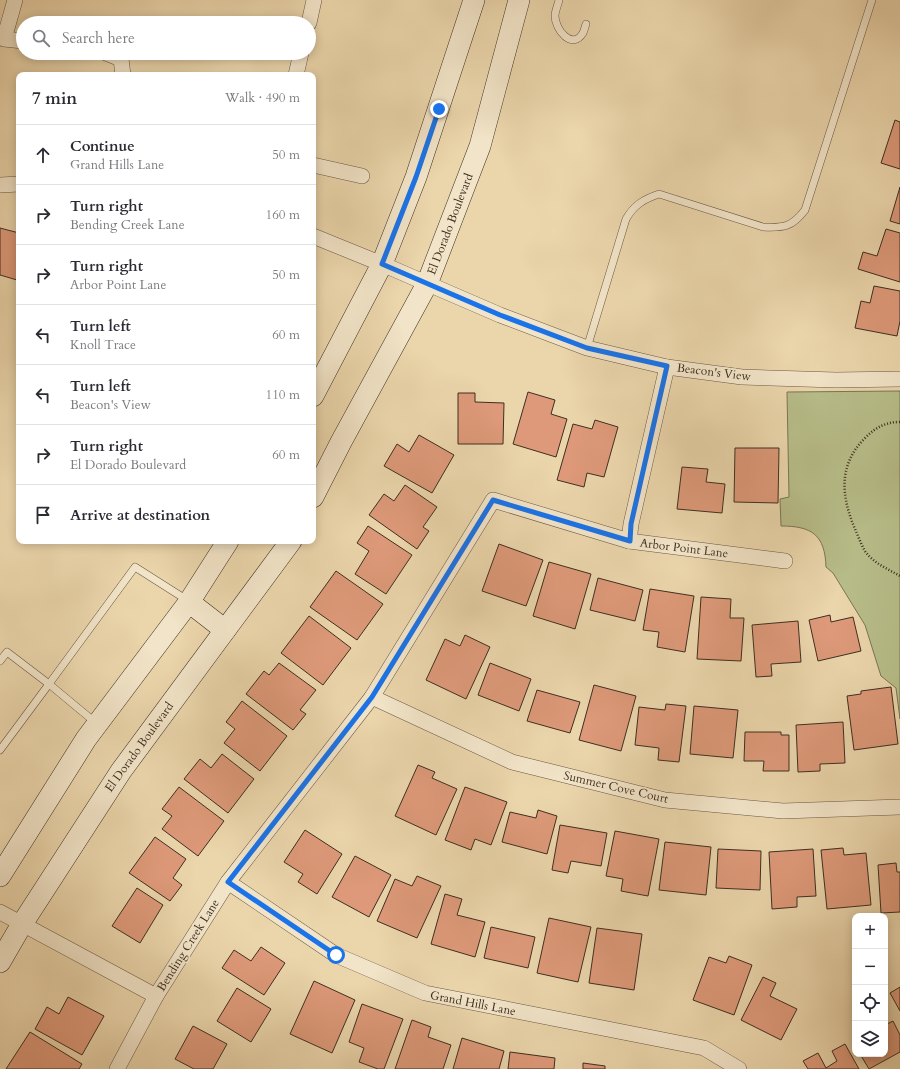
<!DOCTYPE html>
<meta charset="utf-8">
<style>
body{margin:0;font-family:Cardo,serif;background:#f2f2f3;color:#2b2b33}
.controls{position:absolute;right:12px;bottom:12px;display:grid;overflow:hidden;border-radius:8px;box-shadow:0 2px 10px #0003}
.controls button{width:36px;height:36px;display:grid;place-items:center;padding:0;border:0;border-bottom:1px solid #e1e1e2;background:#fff;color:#2b2b33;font:20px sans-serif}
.stop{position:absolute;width:12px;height:12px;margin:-9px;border:3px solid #1a73e8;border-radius:50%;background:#fff}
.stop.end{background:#1a73e8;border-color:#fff;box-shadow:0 1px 4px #0008}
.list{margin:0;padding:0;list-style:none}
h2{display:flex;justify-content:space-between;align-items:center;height:52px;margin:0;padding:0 16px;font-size:17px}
h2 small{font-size:13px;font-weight:400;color:#7c7c81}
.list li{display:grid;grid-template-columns:26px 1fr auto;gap:12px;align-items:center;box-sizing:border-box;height:60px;padding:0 16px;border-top:1px solid #e1e1e2}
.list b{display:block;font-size:15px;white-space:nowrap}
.list p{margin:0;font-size:13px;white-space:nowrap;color:#7c7c81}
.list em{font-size:13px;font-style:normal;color:#7c7c81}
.icon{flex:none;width:22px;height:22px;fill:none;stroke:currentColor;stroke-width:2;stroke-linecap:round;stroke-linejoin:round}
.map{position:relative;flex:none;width:900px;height:1069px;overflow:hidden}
.search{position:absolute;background:#fff;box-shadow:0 2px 10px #0003;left:16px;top:16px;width:300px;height:44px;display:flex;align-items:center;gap:10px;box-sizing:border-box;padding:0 14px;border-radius:22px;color:#7c7c81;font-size:15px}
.panel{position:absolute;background:#fff;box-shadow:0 2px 10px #0003;left:16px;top:72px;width:300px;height:472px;border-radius:8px}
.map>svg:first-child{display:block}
.green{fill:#b7bd89;stroke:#7a7655}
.building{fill:#dd9979;stroke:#3e2f21}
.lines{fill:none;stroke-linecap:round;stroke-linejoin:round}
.service-casing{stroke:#695844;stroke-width:8}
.minor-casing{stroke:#695844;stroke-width:16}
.secondary-casing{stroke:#3e2f21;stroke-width:22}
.path{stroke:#3e2f21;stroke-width:2.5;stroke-dasharray:1 2;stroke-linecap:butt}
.service{stroke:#f2e4c8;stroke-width:7}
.minor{stroke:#f2e4c8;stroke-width:15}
.secondary{stroke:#f2e4c8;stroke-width:21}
.route{stroke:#1a73e8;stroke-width:5}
.labels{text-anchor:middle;stroke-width:3.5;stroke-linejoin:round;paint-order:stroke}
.street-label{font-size:12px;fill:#3e2f21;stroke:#f2e4c8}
</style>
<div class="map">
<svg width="900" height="1069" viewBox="0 0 900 1069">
<rect width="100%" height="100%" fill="#ebd5ab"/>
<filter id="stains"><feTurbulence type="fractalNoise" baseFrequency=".005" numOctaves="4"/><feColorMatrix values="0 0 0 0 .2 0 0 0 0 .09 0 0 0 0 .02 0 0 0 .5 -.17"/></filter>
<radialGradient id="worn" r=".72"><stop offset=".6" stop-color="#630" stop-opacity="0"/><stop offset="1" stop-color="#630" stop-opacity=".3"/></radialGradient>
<path class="green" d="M900,391V719L896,688L881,676L865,625L833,573L826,567C825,535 812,526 781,526L780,499L789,497L787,392Z"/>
<g class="building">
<polygon points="895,120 900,122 900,169 881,163"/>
<polygon points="900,187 900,224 890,221"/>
<polygon points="0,228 19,233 19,273 17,280 0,275"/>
<polygon points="886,229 900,233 900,282 858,269 863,252 877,256"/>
<polygon points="874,286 900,291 900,321 897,336 855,328 861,301 870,303"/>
<polygon points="528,392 555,400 551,414 567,419 556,457 513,444"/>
<polygon points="458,393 475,393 475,402 504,403 503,444 458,444"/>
<polygon points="595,420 618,427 604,477 587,473 584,487 557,480 573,424 592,429"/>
<polygon points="419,435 454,455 432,493 384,466 397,444 409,452"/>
<polygon points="735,448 779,448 778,503 734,502"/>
<polygon points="682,467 708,469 706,482 725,484 722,513 677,509"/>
<polygon points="405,485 437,507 423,527 429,531 417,549 369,515 384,494 394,501"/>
<polygon points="368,526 412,555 386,594 355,574 369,551 357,543"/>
<polygon points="499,544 543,560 526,606 482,591"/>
<polygon points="549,562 591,574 575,629 533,616"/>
<polygon points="336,571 383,604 357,640 310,607"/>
<polygon points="598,578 643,590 635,621 590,610"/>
<polygon points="650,589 694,596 685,652 657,647 659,632 643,630"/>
<polygon points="701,597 731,599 730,618 744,618 741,661 697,659"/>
<polygon points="830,615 831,622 853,617 861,651 818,661 809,620"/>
<polygon points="309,616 351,648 323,685 281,653"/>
<polygon points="798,621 801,662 771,664 772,676 756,677 752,625"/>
<polygon points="465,635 490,647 466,699 426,680 445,639 460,646"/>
<polygon points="279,663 316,690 300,710 306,714 293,730 246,694 264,671 269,675"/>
<polygon points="490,663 531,679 519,711 478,695"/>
<polygon points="594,685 636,696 621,751 579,740"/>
<polygon points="891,687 898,744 854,750 847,696 861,694 861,691"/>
<polygon points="537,690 580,702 570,733 527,721"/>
<polygon points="242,701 287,736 260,771 224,743 235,729 226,722"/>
<polygon points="666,704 686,706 679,762 658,760 659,748 635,745 639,707 665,710"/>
<polygon points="694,706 738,710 733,758 690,754"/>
<polygon points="843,722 845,763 820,764 820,771 798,772 796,725"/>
<polygon points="745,732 781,732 781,735 789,735 789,771 763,771 764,761 744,761"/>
<polygon points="222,754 254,779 228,813 184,779 200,759 211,768"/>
<polygon points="418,765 435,772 432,778 457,789 436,835 395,816"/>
<polygon points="179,787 224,821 198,856 162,829 172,816 162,809"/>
<polygon points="465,787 507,802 491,845 475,839 471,850 445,840"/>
<polygon points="538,810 557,816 547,854 502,842 510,812 536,818"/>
<polygon points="560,825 607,833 601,866 571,861 568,873 552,870"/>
<polygon points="305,830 342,854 317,894 298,882 303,874 284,862"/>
<polygon points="615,831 659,839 648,896 621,891 623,879 606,876"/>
<polygon points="155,837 186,859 173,878 182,885 170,901 129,873"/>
<polygon points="665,842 711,847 706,895 659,890"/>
<polygon points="843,848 844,855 866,853 871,905 827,909 821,850"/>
<polygon points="718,849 761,851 760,890 716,888"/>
<polygon points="813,849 816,896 797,897 797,907 772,909 769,852"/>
<polygon points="355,856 391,875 369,917 332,897"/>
<polygon points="896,863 897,872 900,872 900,912 881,913 878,865"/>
<polygon points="417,876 441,886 417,938 377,921 395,879 412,886"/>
<polygon points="137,888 163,905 140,943 112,926"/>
<polygon points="445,894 462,899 457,915 485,922 475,957 431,944"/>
<polygon points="549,918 591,927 578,982 537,973"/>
<polygon points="491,927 535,937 528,968 484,958"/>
<polygon points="597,928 642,934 634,990 589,983"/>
<polygon points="261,947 285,963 264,995 222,968 234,950 251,961"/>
<polygon points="729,956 752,965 734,1015 693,1000 709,957 726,963"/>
<polygon points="763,977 776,983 770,996 797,1009 781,1040 741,1020"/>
<polygon points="314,981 355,1000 332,1053 290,1034"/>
<polygon points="900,987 900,1011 890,993"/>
<polygon points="237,988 271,1009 251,1042 217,1021"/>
<polygon points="68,997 104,1016 82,1055 35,1029 47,1007 59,1014"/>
<polygon points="362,1004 403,1019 384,1069 378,1069 359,1062 364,1048 349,1042"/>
<polygon points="412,1020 431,1027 428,1037 451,1045 443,1069 395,1069"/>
<polygon points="893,1021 900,1035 900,1052 869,1069 860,1054 885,1054 885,1025"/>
<polygon points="193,1026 227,1044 213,1069 194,1069 175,1059"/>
<polygon points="30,1032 82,1064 79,1069 6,1069"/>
<polygon points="462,1038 504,1051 499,1069 453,1069"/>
<polygon points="845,1044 859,1069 808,1069 803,1061 818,1053 826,1068 837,1061 832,1051"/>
<polygon points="510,1052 555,1058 554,1069 508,1069"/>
<polygon points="583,1063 605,1066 605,1069 583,1069"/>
</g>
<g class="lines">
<defs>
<g id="service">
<path d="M559,0C558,5 555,11 555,16C555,29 572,51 583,33C584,31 585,27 586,24"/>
<path d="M587,348L626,219C634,205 644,199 659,194L763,227C784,228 792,227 805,210L872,0"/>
<polyline points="0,661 7,652 49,684 0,750"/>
<polyline points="96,723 49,684 135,567 187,600"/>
</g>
<g id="minor">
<polyline points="15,0 4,39 23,41"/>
<polyline points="309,23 314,0"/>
<polyline points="106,53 121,59 123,75"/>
<polyline points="296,75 301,53"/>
<polyline points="313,165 362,176"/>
<polyline points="0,185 19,184"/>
<polyline points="313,236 382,264 500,315 587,348 667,367 742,377 836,380 900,379"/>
<polyline points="629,541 631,524 667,367"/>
<polyline points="372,697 512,762 665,800 783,811 900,807"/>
<polyline points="228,882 336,955 425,993 704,1048 739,1069"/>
<polyline points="0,912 156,996"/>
<polyline points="117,1069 156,996 228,882 372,697 493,500 629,541 785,561"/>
</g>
<g id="secondary">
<polyline points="313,396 382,264 416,177 474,0"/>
<polyline points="313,497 341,442 427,284 480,146 519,0"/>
<polyline points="189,602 225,630"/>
<polyline points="0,876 86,739 189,602 228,541"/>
<polyline points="0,962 22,924 121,771 291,541"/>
</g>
</defs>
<use href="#service" class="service-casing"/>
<use href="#minor" class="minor-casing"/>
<use href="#secondary" class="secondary-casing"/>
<path class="path" d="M900,422C885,422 875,428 865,438C838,465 841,496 855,529C858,536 861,544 865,551C873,563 888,569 900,576"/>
<use href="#service" class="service"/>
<use href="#minor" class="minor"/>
<use href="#secondary" class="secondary"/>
</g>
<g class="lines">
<polyline class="route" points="336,955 228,882 372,697 493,500 630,541 631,524 667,366 587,348 500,315 382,264 416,177 439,109"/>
</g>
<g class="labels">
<g class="street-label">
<text transform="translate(450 224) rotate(-69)" y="4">El Dorado Boulevard</text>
<text transform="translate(714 372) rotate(7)" y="4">Beacon's View</text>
<text transform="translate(684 548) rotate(7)" y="4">Arbor Point Lane</text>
<text transform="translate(139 747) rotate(-54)" y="4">El Dorado Boulevard</text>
<text transform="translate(616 787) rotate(13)" y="4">Summer Cove Court</text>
<text transform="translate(188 945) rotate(-58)" y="4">Bending Creek Lane</text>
<text transform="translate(473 1003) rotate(11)" y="4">Grand Hills Lane</text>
</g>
</g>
<rect width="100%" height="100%" filter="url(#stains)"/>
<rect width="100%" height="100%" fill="url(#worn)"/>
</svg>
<div class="controls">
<button>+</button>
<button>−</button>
<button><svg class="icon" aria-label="locate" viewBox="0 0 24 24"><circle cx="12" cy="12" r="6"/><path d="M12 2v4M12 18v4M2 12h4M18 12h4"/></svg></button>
<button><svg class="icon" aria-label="layers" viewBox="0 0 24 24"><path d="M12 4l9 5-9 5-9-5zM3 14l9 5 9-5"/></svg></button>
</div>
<div class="stop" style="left:336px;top:955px"></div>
<div class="stop end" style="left:439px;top:109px"></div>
<div class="search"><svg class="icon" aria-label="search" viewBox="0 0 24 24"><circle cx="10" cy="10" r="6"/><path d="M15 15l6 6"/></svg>Search here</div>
<section class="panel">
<h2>7 min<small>Walk · 490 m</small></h2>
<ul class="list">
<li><svg class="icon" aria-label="ahead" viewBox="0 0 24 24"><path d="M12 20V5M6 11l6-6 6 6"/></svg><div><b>Continue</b><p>Grand Hills Lane</p></div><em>50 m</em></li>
<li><svg class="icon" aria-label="right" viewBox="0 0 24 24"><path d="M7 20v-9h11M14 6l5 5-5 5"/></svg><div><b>Turn right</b><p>Bending Creek Lane</p></div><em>160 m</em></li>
<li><svg class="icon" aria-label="right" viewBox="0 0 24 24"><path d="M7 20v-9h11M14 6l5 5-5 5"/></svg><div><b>Turn right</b><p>Arbor Point Lane</p></div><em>50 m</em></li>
<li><svg class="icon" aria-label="left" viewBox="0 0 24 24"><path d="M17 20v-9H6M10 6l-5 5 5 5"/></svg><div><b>Turn left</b><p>Knoll Trace</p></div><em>60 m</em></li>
<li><svg class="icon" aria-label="left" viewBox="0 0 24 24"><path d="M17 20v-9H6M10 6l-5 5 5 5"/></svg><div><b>Turn left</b><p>Beacon's View</p></div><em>110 m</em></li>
<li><svg class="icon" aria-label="right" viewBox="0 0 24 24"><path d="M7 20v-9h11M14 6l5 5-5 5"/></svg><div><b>Turn right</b><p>El Dorado Boulevard</p></div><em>60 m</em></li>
<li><svg class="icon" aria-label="arrive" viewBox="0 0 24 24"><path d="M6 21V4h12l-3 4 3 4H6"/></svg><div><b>Arrive at destination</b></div></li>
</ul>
</section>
</div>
